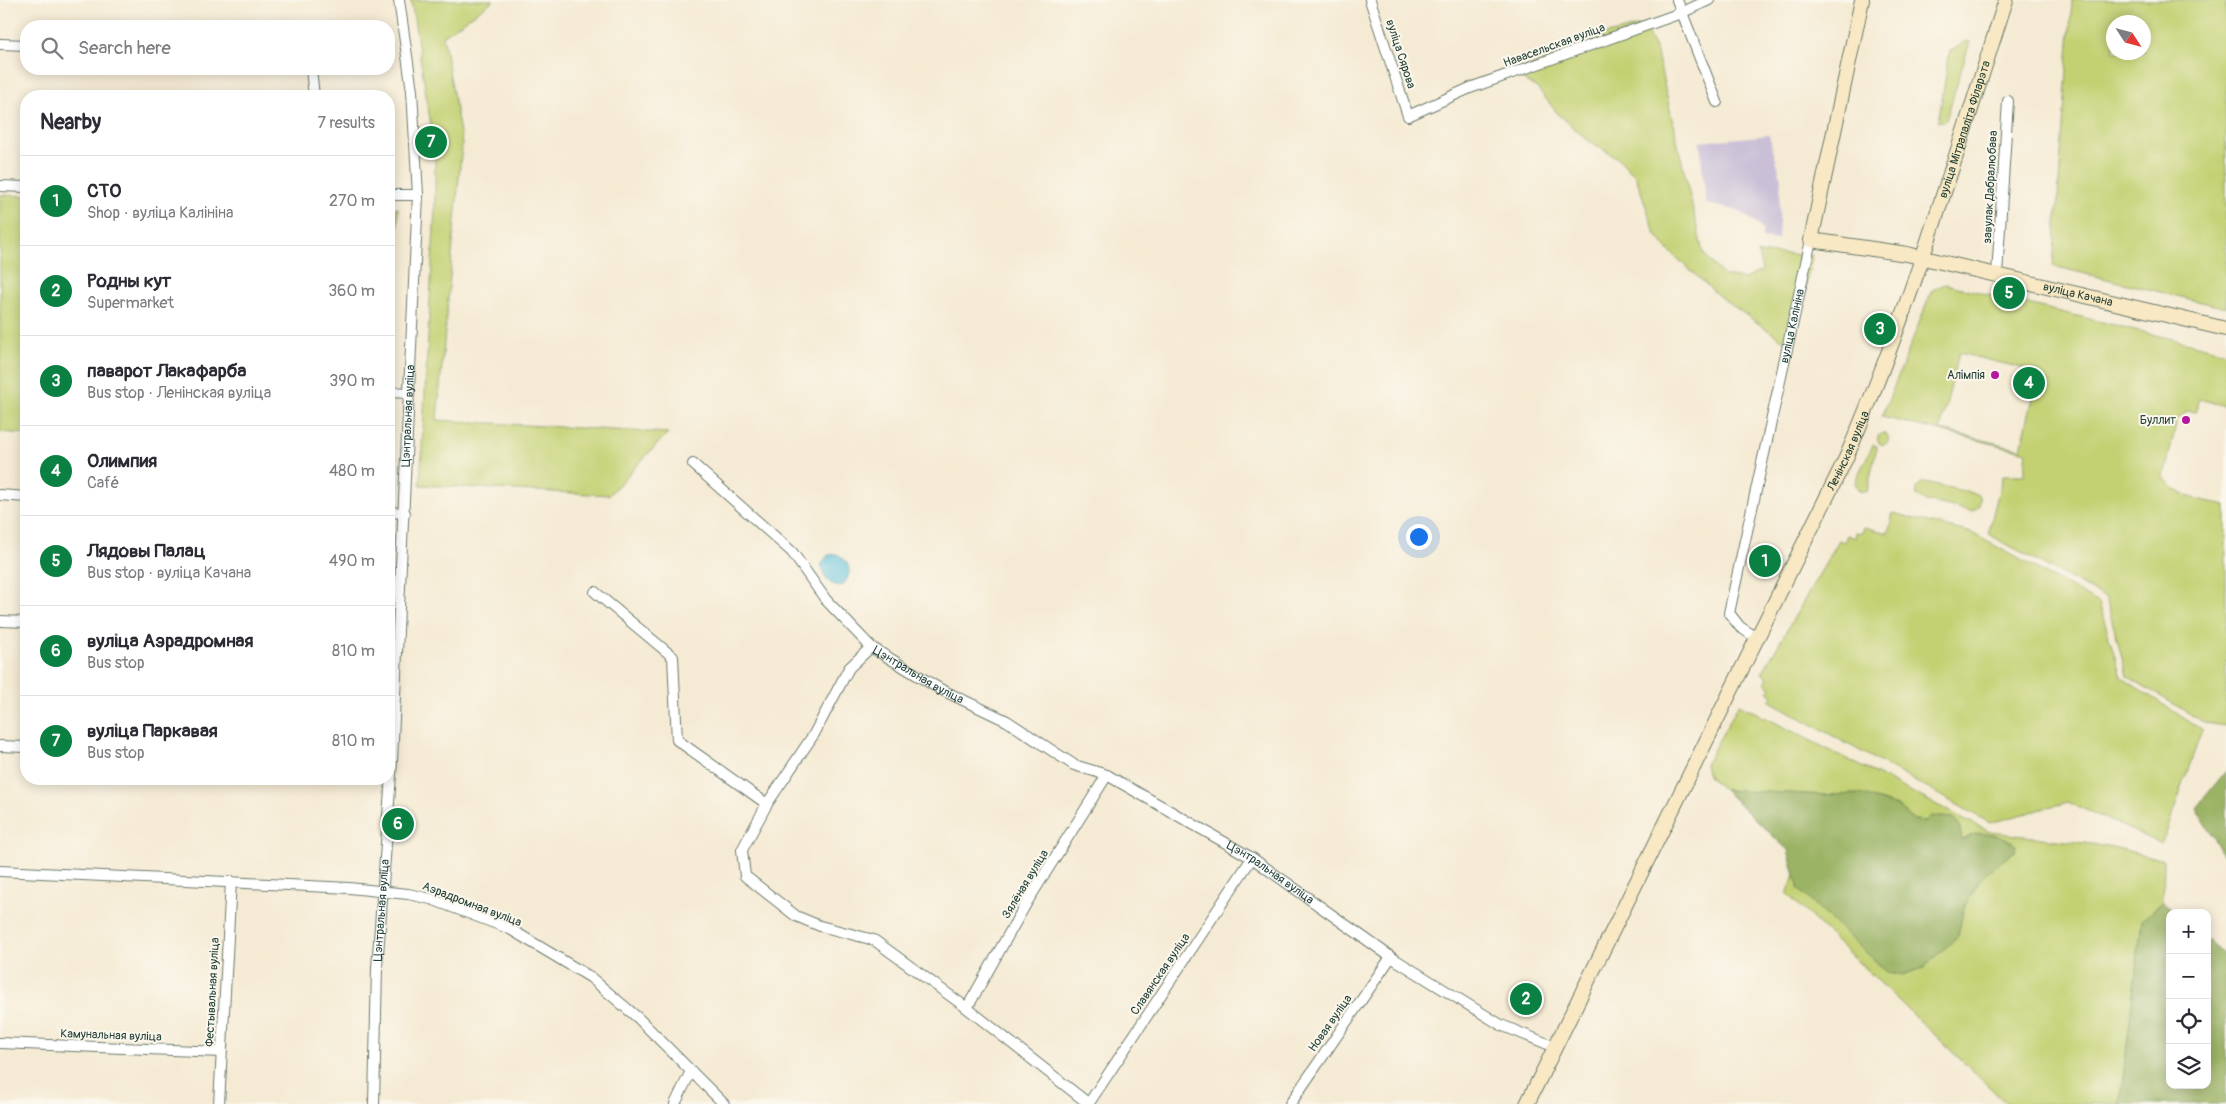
<!DOCTYPE html>
<meta charset="utf-8">
<style>
body{margin:0;font-family:Pangolin,sans-serif;background:#f7f7f7;color:#2b2b33}
.controls{position:absolute;right:15px;bottom:15px;display:grid;overflow:hidden;border-radius:10px;box-shadow:0 2px 12px #0003}
.controls button{width:45px;height:45px;display:grid;place-items:center;padding:0;border:0;border-bottom:1px solid #e1e1e2;background:#fff;color:#2b2b33;font:25px sans-serif}
.compass{position:absolute;left:2106px;top:15px;width:45px;height:45px;border-radius:50%;background:#fff;box-shadow:0 2px 12px #0003;rotate:126deg}
.you{position:absolute;left:1418px;top:536px;width:18px;height:18px;margin:-12px;border:4px solid #fff;border-radius:50%;background:#1a73e8;box-shadow:0 0 0 8px #1a73e833}
.badge{display:grid;place-items:center;width:32px;height:32px;border-radius:50%;background:#0b8043;color:#fff;font-size:16px;font-weight:700}
.pin{position:absolute;translate:-50% -50%;border:2px solid #fff;box-shadow:0 1px 5px #0006}
.list{margin:0;padding:0;list-style:none}
h2{display:flex;justify-content:space-between;align-items:center;height:65px;margin:0;padding:0 20px;font-size:21px}
h2 small{font-size:16px;font-weight:400;color:#7c7c81}
.list li{display:grid;grid-template-columns:32px 1fr auto;gap:15px;align-items:center;box-sizing:border-box;height:90px;padding:0 20px;border-top:1px solid #e1e1e2}
.list b{display:block;font-size:19px;white-space:nowrap}
.list p{margin:0;font-size:16px;white-space:nowrap;color:#7c7c81}
.list em{font-size:16px;font-style:normal;color:#7c7c81}
.icon{flex:none;width:28px;height:28px;fill:none;stroke:currentColor;stroke-width:2;stroke-linecap:round;stroke-linejoin:round}
.map{position:relative;flex:none;width:2226px;height:1104px;overflow:hidden}
.search{position:absolute;background:#fff;box-shadow:0 2px 12px #0003;left:20px;top:20px;width:375px;height:55px;display:flex;align-items:center;gap:12px;box-sizing:border-box;padding:0 18px;border-radius:20px;color:#7c7c81;font-size:19px}
.panel{position:absolute;background:#fff;box-shadow:0 2px 12px #0003;left:20px;top:90px;width:375px;height:695px;border-radius:20px}
.map>svg:first-child{display:block}
.industrial{fill:#c9bfd7}
.green{fill:#c4d173;stroke:#728754;fill-rule:evenodd}
.forest{fill:#9bb365;stroke:#5d784c}
.water{fill:#5ec0dc;stroke:#3e7e88}
.lines{fill:none;stroke-linecap:round;stroke-linejoin:round}
.minor-casing{stroke:#6a7a6c;stroke-width:12}
.secondary-casing{stroke:#6a7a6c;stroke-width:16}
.minor{stroke:#fff;stroke-width:10}
.secondary{stroke:#f8e8c3;stroke-width:14}
.poi-dot{fill:#b5179e;stroke:#fbf7ec;stroke-width:2}
.labels{text-anchor:middle;stroke-width:4;stroke-linejoin:round;paint-order:stroke}
.street-label{font-size:12px;fill:#1f3d34;stroke:#fbf7ec}
.poi-label{font-size:12px;fill:#1f3d34;stroke:#fbf7ec;text-anchor:end}
</style>
<div class="map">
<svg width="2226" height="1104" viewBox="0 0 2226 1104">
<rect width="100%" height="100%" fill="#fbf7ec"/>
<filter id="ink" filterUnits="userSpaceOnUse"><feTurbulence type="fractalNoise" baseFrequency=".02" numOctaves="2"/><feDisplacementMap in="SourceGraphic" scale="10" xChannelSelector="R" yChannelSelector="G"/><feConvolveMatrix kernelMatrix="1 2 1 2 8 2 1 2 1" color-interpolation-filters="sRGB"/></filter>
<filter id="wash" filterUnits="userSpaceOnUse"><feTurbulence type="fractalNoise" baseFrequency=".0096" numOctaves="4" result="noise"/><feDisplacementMap in="SourceGraphic" scale="20" xChannelSelector="R" yChannelSelector="G"/><feGaussianBlur stdDeviation="1.12" result="paint"/><feColorMatrix in="noise" values="0 0 0 0 0 0 0 0 0 0 0 0 0 0 0 0 0 1.4 0 .05"/><feComposite in="paint" operator="in"/></filter>
<g filter="url(#wash)">
<rect width="100%" height="100%" fill="#f5ead3"/>
<polygon class="industrial" points="1769,135 1781,177 1778,240 1762,238 1762,228 1740,211 1706,204 1700,142"/>
<g class="green">
<polygon points="411,0 494,0 443,36 462,144 437,420 668,433 609,495 420,485 435,208 435,151"/>
<path d="M2072,0H2226V308L2053,266ZM2114,22H2144V52H2114Z"/>
<polygon points="1643,25 1656,49 1703,253 1724,276 1744,279 1762,271 1758,253 1812,255 1794,348 1720,297 1667,249 1655,233 1636,177 1619,159 1589,141 1559,115 1537,88 1513,74 1604,35"/>
<polygon points="1966,41 1970,42 1946,120 1938,122 1950,51"/>
<polygon points="0,195 26,196 26,434 0,432"/>
<polygon points="389,208 398,208 397,272 389,272"/>
<path d="M1945,284L2226,352V406L2199,399L2196,412L2188,411L2177,420L2164,477C2180,500 2200,499 2226,505V726L2205,723L2127,676L2106,598L1988,534L2003,475H2024L2027,452L1882,417L1932,290ZM1959,353L2039,372L2021,449L1940,430Z"/>
<circle cx="1883" cy="439" r="5.5"/>
<polygon points="1873,445 1877,446 1867,492 1859,491 1855,483 1857,477"/>
<path d="M1925,482L1976,494L1979,496C1981,503 1979,509 1971,511L1922,500L1917,496C1916,489 1918,483 1925,482Z"/>
<polygon points="1893,513 1972,533 2099,603 2121,677 2202,730 2162,844 2068,802 1990,823 1770,701 1773,696 1768,692 1771,687 1765,683 1768,677 1762,673 1839,540 1844,542 1847,535 1855,538 1856,532 1862,533 1864,527 1888,533"/>
<polygon points="1739,704 1990,832 2109,846 2164,860 2163,901 2142,921 2120,1104 2007,1104 1787,894 1795,874 1800,890 1887,972 1958,936 1964,907 1983,875 2015,851 2013,841 1978,833 1962,840 1959,824 1914,820 1897,806 1860,794 1827,795 1724,790 1708,776 1705,765"/>
</g>
<g class="forest">
<polygon points="2226,771 2226,860 2196,808"/>
<path d="M1724,790L1827,795L1860,794L1897,806L1914,820L1926,821L1931,816L1953,818L1959,824L1962,840C1967,838 1972,834 1977,834C1987,832 2009,838 2016,845L2015,851L1983,875L1964,907L1958,936L1924,968L1902,975L1887,972L1799,890L1788,850Z"/>
<polygon points="2163,901 2176,913 2170,913 2170,1085 2207,1085 2207,940 2226,956 2226,1104 2120,1104 2142,920"/>
</g>
<path class="water" d="M837,554C851,562 853,574 842,586C827,585 824,578 821,565L828,555Z"/>
</g>
<g filter="url(#ink)">
<g class="lines">
<defs>
<g id="minor">
<polyline points="1370,0 1408,116 1470,88 1681,13 1709,0"/>
<polyline points="1677,0 1717,102"/>
<polyline points="0,44 26,45"/>
<polyline points="311,69 314,96"/>
<polyline points="0,186 26,187"/>
<polyline points="389,195 418,195"/>
<polyline points="1997,275 2008,101"/>
<polyline points="389,392 409,393"/>
<polyline points="693,464 792,552 826,600 871,647"/>
<polyline points="0,495 26,497"/>
<polyline points="389,512 405,513"/>
<polyline points="595,592 673,657 677,740 767,804"/>
<polyline points="0,621 26,622"/>
<path id="s1" d="M1757,638L1740,627L1729,613L1811,240"/>
<polyline points="0,746 26,747"/>
<polyline points="0,871 349,888 408,894 431,899 510,929 590,977 638,1018 724,1104"/>
<polyline points="967,1008 1027,902 1107,775"/>
<polyline points="0,1043 221,1052"/>
<polyline points="1089,1103 1252,858"/>
<polyline points="219,1104 231,881"/>
<path id="s2" d="M374,1104L377,968L392,761L418,195L412,91L399,0"/>
<polyline points="675,1104 691,1071"/>
<path id="s3" d="M1089,1104L967,1008L874,940L820,926L796,916L745,876L742,850L767,804L814,734L849,668L871,647L940,689L1007,721L1074,765L1107,775L1252,858L1391,957L1501,1025L1555,1047"/>
<polyline points="1290,1104 1391,957"/>
</g>
<g id="secondary">
<path id="s4" d="M1862,0L1811,240L1907,254L2226,329"/>
<path id="s5" d="M1527,1104L1846,458C1910,310 1956,154 2006,0"/>
</g>
</defs>
<use href="#minor" class="minor-casing"/>
<use href="#secondary" class="secondary-casing"/>
<use href="#minor" class="minor"/>
<use href="#secondary" class="secondary"/>
</g>
</g>
<g class="poi-dot">
<circle cx="1995" cy="375" r="5"/>
<circle cx="2186" cy="420" r="5"/>
</g>
<g class="labels">
<g class="street-label">
<text transform="translate(1554 45) rotate(-20)" y="4">Навасельская вуліца</text>
<text transform="translate(1401 54) rotate(72)" y="4">вуліца Сярова</text>
<text dy="4" stroke="none"><textPath href="#s5" startOffset="1070">вуліца Мітрапаліта Філарэта</textPath></text>
<text transform="translate(1990 187) rotate(-87)" y="4">завулак Дабралюбава</text>
<text dy="4" stroke="none"><textPath href="#s4" startOffset="518">вуліца Качана</textPath></text>
<text dy="4" stroke="none"><textPath href="#s1" startOffset="332">вуліца Калініна</textPath></text>
<text dy="4" stroke="none"><textPath href="#s2" startOffset="689">Цэнтральная вуліца</textPath></text>
<text dy="4" stroke="none"><textPath href="#s5" startOffset="728">Ленінская вуліца</textPath></text>
<text dy="4" stroke="none"><textPath href="#s3" startOffset="740">Цэнтральная вуліца</textPath></text>
<text dy="4" stroke="none"><textPath href="#s3" startOffset="1145">Цэнтральная вуліца</textPath></text>
<text transform="translate(1025 884) rotate(-59)" y="4">Зялёная вуліца</text>
<text transform="translate(472 904) rotate(21)" y="4">Аэрадромная вуліца</text>
<text dy="4" stroke="none"><textPath href="#s2" startOffset="194">Цэнтральная вуліца</textPath></text>
<text transform="translate(1160 974) rotate(-56)" y="4">Славянская вуліца</text>
<text transform="translate(212 992) rotate(-87)" y="4">Фестывальная вуліца</text>
<text transform="translate(1330 1023) rotate(-55)" y="4">Новая вуліца</text>
<text transform="translate(111 1035) rotate(2)" y="4">Камунальная вуліца</text>
</g>
<g class="poi-label">
<text x="1985" y="379">Алімпія</text>
<text x="2176" y="424">Буллит</text>
</g>
</g>
</svg>
<div class="controls">
<button>+</button>
<button>−</button>
<button><svg class="icon" aria-label="locate" viewBox="0 0 24 24"><circle cx="12" cy="12" r="6"/><path d="M12 2v4M12 18v4M2 12h4M18 12h4"/></svg></button>
<button><svg class="icon" aria-label="layers" viewBox="0 0 24 24"><path d="M12 4l9 5-9 5-9-5zM3 14l9 5 9-5"/></svg></button>
</div>
<svg class="compass" viewBox="-18 -18 36 36"><path d="M0-13l5 13h-10z" fill="#e53935"/><path d="M0 13l5-13h-10z" fill="#7c7c81"/></svg>
<div class="you"></div>
<div class="pin badge" style="left:1765px;top:561px">1</div>
<div class="pin badge" style="left:1526px;top:999px">2</div>
<div class="pin badge" style="left:1880px;top:329px">3</div>
<div class="pin badge" style="left:2029px;top:383px">4</div>
<div class="pin badge" style="left:2009px;top:293px">5</div>
<div class="pin badge" style="left:398px;top:824px">6</div>
<div class="pin badge" style="left:431px;top:142px">7</div>
<div class="search"><svg class="icon" aria-label="search" viewBox="0 0 24 24"><circle cx="10" cy="10" r="6"/><path d="M15 15l6 6"/></svg>Search here</div>
<section class="panel">
<h2>Nearby<small>7 results</small></h2>
<ul class="list">
<li><span class="badge">1</span><div><b>СТО</b><p>Shop · вуліца Калініна</p></div><em>270 m</em></li>
<li><span class="badge">2</span><div><b>Родны кут</b><p>Supermarket</p></div><em>360 m</em></li>
<li><span class="badge">3</span><div><b>паварот Лакафарба</b><p>Bus stop · Ленінская вуліца</p></div><em>390 m</em></li>
<li><span class="badge">4</span><div><b>Олимпия</b><p>Café</p></div><em>480 m</em></li>
<li><span class="badge">5</span><div><b>Лядовы Палац</b><p>Bus stop · вуліца Качана</p></div><em>490 m</em></li>
<li><span class="badge">6</span><div><b>вуліца Аэрадромная</b><p>Bus stop</p></div><em>810 m</em></li>
<li><span class="badge">7</span><div><b>вуліца Паркавая</b><p>Bus stop</p></div><em>810 m</em></li>
</ul>
</section>
</div>
